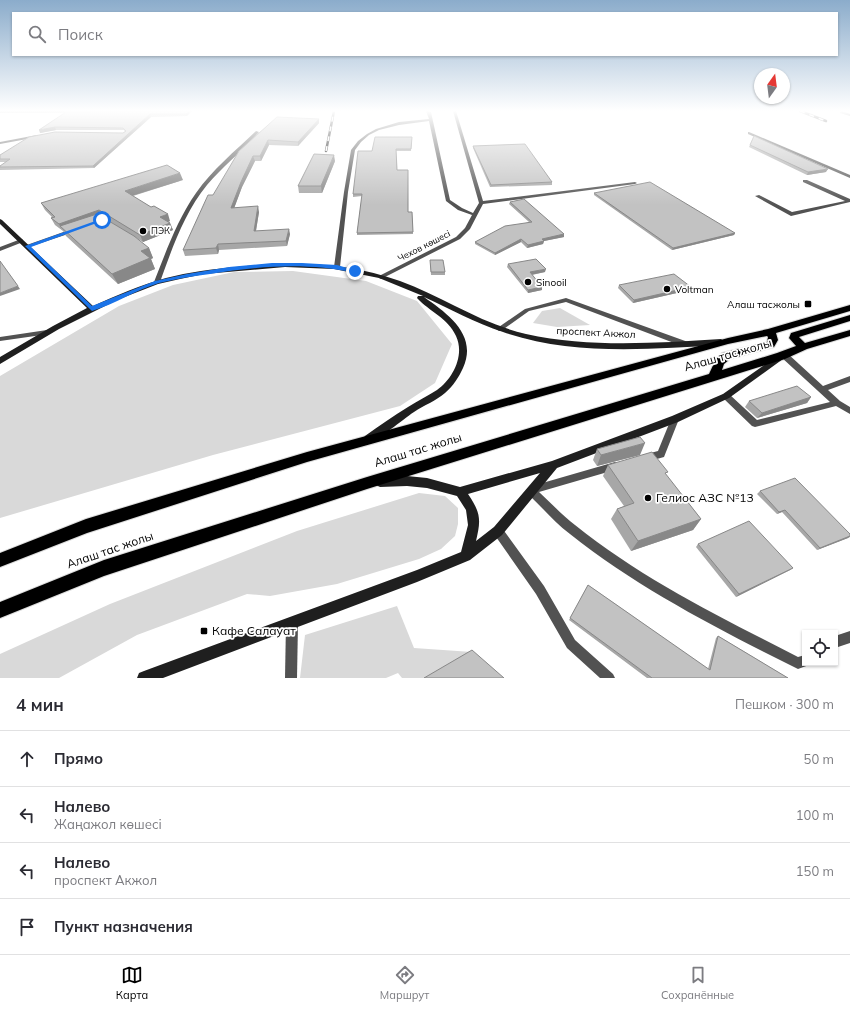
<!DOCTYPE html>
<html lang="ru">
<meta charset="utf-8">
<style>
body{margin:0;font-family:Mulish,sans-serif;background:#f2f2f3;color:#2b2b33}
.controls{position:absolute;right:12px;bottom:12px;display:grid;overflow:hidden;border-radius:0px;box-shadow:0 1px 3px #0004}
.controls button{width:36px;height:36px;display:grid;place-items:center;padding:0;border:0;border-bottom:1px solid #e1e1e2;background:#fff;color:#2b2b33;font:20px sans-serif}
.compass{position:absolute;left:754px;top:68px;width:36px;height:36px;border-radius:50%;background:#fff;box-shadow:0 1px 3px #0004;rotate:14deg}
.stop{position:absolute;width:12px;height:12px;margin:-9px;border:3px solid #1a73e8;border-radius:50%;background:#fff}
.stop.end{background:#1a73e8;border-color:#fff;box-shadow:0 1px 4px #0008}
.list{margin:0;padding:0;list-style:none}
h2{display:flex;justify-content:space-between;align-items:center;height:52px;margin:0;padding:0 16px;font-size:17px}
h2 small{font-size:13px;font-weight:400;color:#7c7c81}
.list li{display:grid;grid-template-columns:26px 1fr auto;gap:12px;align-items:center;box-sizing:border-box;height:56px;padding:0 16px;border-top:1px solid #e1e1e2}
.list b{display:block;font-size:15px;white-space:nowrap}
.list p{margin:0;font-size:13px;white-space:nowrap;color:#7c7c81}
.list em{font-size:13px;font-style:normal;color:#7c7c81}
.icon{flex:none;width:22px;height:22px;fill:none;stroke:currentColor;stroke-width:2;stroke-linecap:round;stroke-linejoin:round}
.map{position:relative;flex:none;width:850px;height:678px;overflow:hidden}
.search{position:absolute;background:#fff;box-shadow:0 1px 3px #0004;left:12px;right:12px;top:12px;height:44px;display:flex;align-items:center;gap:10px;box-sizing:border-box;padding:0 14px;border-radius:0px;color:#7c7c81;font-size:15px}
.sheet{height:276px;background:#fff}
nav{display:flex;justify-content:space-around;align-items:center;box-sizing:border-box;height:56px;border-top:1px solid #e1e1e2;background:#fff;font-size:11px;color:#7c7c81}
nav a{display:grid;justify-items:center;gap:2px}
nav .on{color:#000}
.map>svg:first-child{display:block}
.green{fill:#d9d9d9}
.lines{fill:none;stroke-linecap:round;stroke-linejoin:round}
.primary-casing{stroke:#dbdbdb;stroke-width:2}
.service{fill:#525252;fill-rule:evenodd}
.secondary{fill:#1f1f1f;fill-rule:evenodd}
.primary{fill:#000;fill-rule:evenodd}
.rail-casing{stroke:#000;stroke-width:2.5}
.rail{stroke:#fff;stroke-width:1.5;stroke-dasharray:5;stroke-linecap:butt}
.wall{fill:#a7a7a7}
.shaded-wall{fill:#888}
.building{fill:#c2c2c2;stroke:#888}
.route{fill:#1a73e8}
.poi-dot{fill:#000;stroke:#fff;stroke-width:1.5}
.labels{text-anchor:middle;stroke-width:3.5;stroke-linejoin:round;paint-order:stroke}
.far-poi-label{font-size:9px;fill:#000;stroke:#fff;text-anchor:start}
.far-street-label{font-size:9px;fill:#000;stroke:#fff}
.poi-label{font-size:10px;fill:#000;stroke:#fff;text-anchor:start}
.street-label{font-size:10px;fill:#000;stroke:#fff}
.near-street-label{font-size:12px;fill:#000;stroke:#fff}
.near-poi-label{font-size:12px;fill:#000;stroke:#fff;text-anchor:start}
</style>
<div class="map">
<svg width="850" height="678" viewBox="0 0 850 678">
<rect width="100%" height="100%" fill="#fff"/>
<g class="green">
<polygon points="293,271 366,281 417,301 452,344 435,383 400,406 213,455 0,518 0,376 119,306 173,285 234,272"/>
<polygon points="560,308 590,325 557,327 533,323 542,311"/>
<polygon points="419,493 445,496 458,508 458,524 455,536 441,549 419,559 337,584 270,596 247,594 137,635 59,678 0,678 0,654 110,604 297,531"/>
<polygon points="397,606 414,648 472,652 427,678 402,678 398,673 386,678 300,678 305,635"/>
</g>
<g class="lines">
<defs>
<polygon id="primary" points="850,305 850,311 776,333 778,340 774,347 730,359 724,364 722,370 777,353 796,346 789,338 791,333 850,315 850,321 799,337 805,343 850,330 850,336 807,349 785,359 367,489 104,576 0,618 0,602 104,560 367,477 709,374 716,359 722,353 767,342 768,337 767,336 728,344 307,462 87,533 0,567 0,553 86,519 307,452 728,338 768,329"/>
</defs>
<use href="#primary" class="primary-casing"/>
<g class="service">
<polygon points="0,111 189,111 187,112 0,113"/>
<polygon points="426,111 429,111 431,112 450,200 462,208 473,213 479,203 453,111 456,111 483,201 635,182 637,183 635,184 483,204 470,229 460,239 381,279 379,278 378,277 379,276 456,237 465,228 472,215 458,210 446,201 429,121 399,125 379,130 369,135 361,142 355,150 348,192 340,267 339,268 335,268 334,267 344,192 351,150 358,141 367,134 376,129 399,122 429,119"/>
<polygon points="841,111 850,114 850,116 840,113"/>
<path d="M256,131L259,132C243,151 223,166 207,185C184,213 172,249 160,282L157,284L155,283L154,282C166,252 177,220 196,193C212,170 235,151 256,131Z"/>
<polygon points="749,132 850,175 850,178 748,134 748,132"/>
<polygon points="37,135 38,135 38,137 0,144 0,142"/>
<polygon points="803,180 807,180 850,199 850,202 791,216 755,196 759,195 792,212 845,201 803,182"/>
<polygon points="72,229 74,230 74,232 29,247 25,247 24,246"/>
<polygon points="21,239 23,240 23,242 0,251 0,247"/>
<polygon points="566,298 688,342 689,344 685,346 682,346 566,302 529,311 501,331 499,331 496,329 525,309"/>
<polygon points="47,330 49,330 50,332 49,334 0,341 0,337"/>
<polygon points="784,352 787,353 823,386 850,376 850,382 828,390 840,401 850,407 850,414 836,406 755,427 752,426 723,398 722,396 723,394 729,394 757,420 830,402 781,357 780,355"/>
<polygon points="675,416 678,417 679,419 664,457 646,462 643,461 642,458 643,455 658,451 671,419 672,417"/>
<path d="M615,462L618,463L619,466L618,469L539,492C551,503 562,515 575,525C642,579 722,618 798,657L805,655V663H810L809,665L798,669L794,667C716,628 638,588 570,534C554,522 542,507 528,494L526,491L529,487L532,486Z"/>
<polygon points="498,526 502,528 544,586 575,640 613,674 615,678 600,678 567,648 536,594 494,534 493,531 494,528"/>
<polygon points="292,617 296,619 298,623 297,678 285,678 286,623 288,619"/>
<polygon points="850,631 850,643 835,648 835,636"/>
</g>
<g class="secondary">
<path d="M0,219L2,220L93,306C117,295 141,285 166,278C189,272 213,269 236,267C293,261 347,262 400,281C443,297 482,324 526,334C590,348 656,343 721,339L725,342L721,345C649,349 572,356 503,332C476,323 450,309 424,297C448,314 478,335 463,368C459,377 453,386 445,393C436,401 424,405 414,412C402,420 380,439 368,443L365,442L363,439L365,436C379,426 393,416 408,407C417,401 428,396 437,390C453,379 465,355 456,336C448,318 430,312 417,298L418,296H423L379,278L334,269L285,267L204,274L180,279L158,284L117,300L59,329L0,364V357L53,326L87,308L0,224Z"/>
<path d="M780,354L783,355L784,357L783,359L729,398L678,422L557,468L502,535L470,560L417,582L163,678H137L139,673L144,671L417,570L461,552L468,525L466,510L457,496L427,488L407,486L380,487L376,485L375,482L376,479L380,477L407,476L427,478L460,487L552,461L672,416L723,394ZM540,473L494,527L476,541C481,520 481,513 468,494Z"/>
</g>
<use href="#primary" class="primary"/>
<defs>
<g id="rail">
<polyline points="800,111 826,121"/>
<polyline points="326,151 334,111"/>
</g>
</defs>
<use href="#rail" class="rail-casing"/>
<use href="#rail" class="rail"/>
</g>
<g class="wall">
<polygon points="186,111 187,116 151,117 94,168 0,170 0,166 6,162 0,162 0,155 123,133 125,132 124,130 56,130 40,133 66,112"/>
<polygon points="319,119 319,123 298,146 269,145 261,161 255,161 242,187 234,208 259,212 256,231 290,234 287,246 219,250 218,254 185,256 183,250 239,151"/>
<polygon points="754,136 826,172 807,175 749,147"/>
<polygon points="412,137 411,151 396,151 397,170 408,212 412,212 413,234 357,235 357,233 362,196 353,197 353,194 372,151"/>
<polygon points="473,146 552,182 552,185 490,187 473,148"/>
<polygon points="335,161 322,193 299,193 298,186"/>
<polygon points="183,180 133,196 170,221 168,222 170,223 173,230 143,242 102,217 149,248 153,258 151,259 155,269 118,284 66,236 63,231 55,225 51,218 52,217 45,210 41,203"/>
<polygon points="594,193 735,233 734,235 672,250 594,195"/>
<polygon points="510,202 564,234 564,237 544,241 543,244 527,248 521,242 495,255 475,244 475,242 529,222 509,204"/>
<polygon points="430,263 445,272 445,275 431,275"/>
<polygon points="508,264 545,272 532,275 542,287 542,290 528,293 507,267"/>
<polygon points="619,285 690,290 633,303 618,288"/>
<polygon points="811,397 807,403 757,418 745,407 749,401"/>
<polygon points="597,449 640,455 597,466 593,460"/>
<polygon points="608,465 666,475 701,519 693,530 631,551 611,519 617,509 624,506 603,476"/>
<polygon points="760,491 850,534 850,537 848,538 817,550 782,512 777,514 757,494"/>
<polygon points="698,544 793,568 790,570 736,597 696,547"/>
<polygon points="588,585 708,669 716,638 718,636 788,678 647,678 569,620"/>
</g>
<g class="shaded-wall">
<polygon points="189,111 192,111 187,116 186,114"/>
<polygon points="150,114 151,117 94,168 93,166"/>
<polygon points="319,119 319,123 298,146 298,142"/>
<polygon points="55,127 56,130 40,133 39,130"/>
<polygon points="268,140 269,145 261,161 260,156"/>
<polygon points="334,155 335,161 322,193 321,186"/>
<polygon points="253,156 255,161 242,187 232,214 231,208 241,182"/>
<polygon points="828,169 826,172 807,175 808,172"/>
<polygon points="180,173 183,180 128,197 125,191"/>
<polygon points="258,206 259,212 255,236 254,231"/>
<polygon points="99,210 102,217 65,230 60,226 62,231 59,224"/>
<polygon points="168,214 170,221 163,224 160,217"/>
<polygon points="170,223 173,230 143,242 140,235"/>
<polygon points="289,229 290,234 287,246 286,241"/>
<polygon points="735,233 734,235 672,250 673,248"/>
<polygon points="564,234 564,237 544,241 543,244 527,248 528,245 542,239"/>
<polygon points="521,239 521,242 495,255 495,253"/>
<polygon points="218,244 219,250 218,254 216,248"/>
<polygon points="149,248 153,258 151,259 155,269 118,284 112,274 141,251"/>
<polygon points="546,269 545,272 530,275 530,272"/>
<polygon points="18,286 20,289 0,296 0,293"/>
<polygon points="542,287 542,290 528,293 528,290"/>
<polygon points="691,287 690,290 633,303 634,300"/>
<polygon points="811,397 807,403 757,418 762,413"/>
<polygon points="645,443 640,455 597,466 601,455"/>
<polygon points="785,510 782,512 777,514 779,512"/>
<polygon points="701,519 693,530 631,551 638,541"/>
<polygon points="850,536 848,538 817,550 820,548"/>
<polygon points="793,568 790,570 736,597 739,594"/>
</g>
<g class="building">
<polygon points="186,111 189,111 186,114 150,114 93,166 0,167 0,166 10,159 0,159 0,155 29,137 55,132 123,133 126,131 123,128 55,127 39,130 66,112"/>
<polygon points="277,117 319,119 298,142 268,140 260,156 253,156 241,182 231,208 258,206 254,231 289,229 286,241 218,244 216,248 183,250 208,195 213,195 239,151"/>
<polygon points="754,136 828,169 808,172 750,145"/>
<polygon points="375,137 412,137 411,149 396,149 397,170 408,170 408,212 412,212 413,232 357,233 362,194 353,194 358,151 372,151"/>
<polygon points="525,144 552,182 491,185 473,146"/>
<polygon points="314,154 334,155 321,186 298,186"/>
<polygon points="167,165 180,173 125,191 151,207 154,206 168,214 160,217 170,223 140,235 99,210 59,224 51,218 55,217 41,203"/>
<polygon points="650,182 735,233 673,248 594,193"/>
<polygon points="524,199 564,234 542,239 544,241 528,245 521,239 495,253 475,242 505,226 532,222 510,202"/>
<polygon points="97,214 134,236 149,248 141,251 150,258 112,274 60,226"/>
<polygon points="536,259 546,269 530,272 542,287 528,290 508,264"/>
<polygon points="430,260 443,260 445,272 431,272"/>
<polygon points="0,261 18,286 0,293"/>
<polygon points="674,274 691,287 634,300 619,285"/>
<polygon points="797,386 811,397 762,413 749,401"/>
<polygon points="640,437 645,443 601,455 597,449"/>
<polygon points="652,452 668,472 665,473 701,519 638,541 617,509 634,503 608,465"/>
<polygon points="795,478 850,534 850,536 820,548 785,510 779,512 760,491"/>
<polygon points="749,521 793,568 739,594 698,544"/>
<polygon points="588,585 710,670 718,636 788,678 652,678 570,618"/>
<polygon points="472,650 504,678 424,678"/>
</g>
<linearGradient id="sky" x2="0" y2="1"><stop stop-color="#8baccb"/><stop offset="0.54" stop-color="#fff"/><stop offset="1" stop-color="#fff" stop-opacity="0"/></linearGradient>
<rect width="850" height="205" fill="url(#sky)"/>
<path class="route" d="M101,219L105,220L31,247L92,306L155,281L187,274L229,267L272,263H302L337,265L358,271L355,273C308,262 258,266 210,274C193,276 176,279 159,283C136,290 115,304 92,311L25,246Z"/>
<g class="poi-dot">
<circle cx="143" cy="231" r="4"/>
<circle cx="528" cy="282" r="4"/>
<circle cx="667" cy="289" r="4"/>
<rect x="804" y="300" width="8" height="8" rx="2"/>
<circle cx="648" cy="498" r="4"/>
<rect x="200" y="627" width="8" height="8" rx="2"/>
</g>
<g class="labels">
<g class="far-poi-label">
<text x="151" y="234">ПЭК</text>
</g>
<g class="far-street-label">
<text transform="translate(424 246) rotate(-27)" y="3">Чехов көшесі</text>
</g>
<g class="poi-label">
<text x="536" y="286">Sinooil</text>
<text x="675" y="293">Voltman</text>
<text x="800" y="308" text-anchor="end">Алаш тасжолы</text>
</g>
<g class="street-label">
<text transform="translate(596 332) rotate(3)" y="4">проспект Акжол</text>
</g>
<g class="near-street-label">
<text transform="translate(728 355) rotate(-16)" y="4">Алаш тас жолы</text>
<text transform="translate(418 450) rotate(-17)" y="4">Алаш тас жолы</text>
<text transform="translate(110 550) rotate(-19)" y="4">Алаш тас жолы</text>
</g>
<g class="near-poi-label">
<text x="656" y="502">Гелиос АЗС №13</text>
<text x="212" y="635">Кафе Салауат</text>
</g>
</g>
</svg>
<div class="controls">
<button><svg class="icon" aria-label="locate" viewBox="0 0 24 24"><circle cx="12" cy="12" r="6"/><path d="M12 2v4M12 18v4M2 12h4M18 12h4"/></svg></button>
</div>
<svg class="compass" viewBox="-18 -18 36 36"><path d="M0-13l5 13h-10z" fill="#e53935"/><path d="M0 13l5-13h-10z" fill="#7c7c81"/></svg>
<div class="stop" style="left:102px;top:220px"></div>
<div class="stop end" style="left:355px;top:271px"></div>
<div class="search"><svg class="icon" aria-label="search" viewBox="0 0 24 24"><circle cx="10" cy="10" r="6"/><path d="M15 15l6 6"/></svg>Поиск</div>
</div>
<section class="sheet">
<h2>4 мин<small>Пешком · 300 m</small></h2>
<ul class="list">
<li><svg class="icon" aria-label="ahead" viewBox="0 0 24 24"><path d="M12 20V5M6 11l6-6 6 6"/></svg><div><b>Прямо</b></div><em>50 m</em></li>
<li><svg class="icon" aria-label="left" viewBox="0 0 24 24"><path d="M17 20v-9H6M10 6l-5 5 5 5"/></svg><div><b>Налево</b><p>Жаңажол көшесі</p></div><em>100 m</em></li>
<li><svg class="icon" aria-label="left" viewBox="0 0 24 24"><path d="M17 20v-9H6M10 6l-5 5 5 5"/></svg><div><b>Налево</b><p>проспект Акжол</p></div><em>150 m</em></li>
<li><svg class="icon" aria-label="arrive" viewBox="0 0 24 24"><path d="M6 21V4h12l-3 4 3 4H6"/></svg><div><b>Пункт назначения</b></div></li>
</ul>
</section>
<nav>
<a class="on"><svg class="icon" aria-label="map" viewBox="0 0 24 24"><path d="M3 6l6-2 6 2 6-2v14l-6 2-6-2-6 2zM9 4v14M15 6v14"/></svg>Карта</a>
<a><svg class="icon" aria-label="directions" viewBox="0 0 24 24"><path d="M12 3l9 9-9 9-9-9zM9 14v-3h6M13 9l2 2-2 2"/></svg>Маршрут</a>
<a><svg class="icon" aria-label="saved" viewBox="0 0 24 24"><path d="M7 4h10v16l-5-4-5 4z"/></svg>Сохранённые</a>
</nav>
